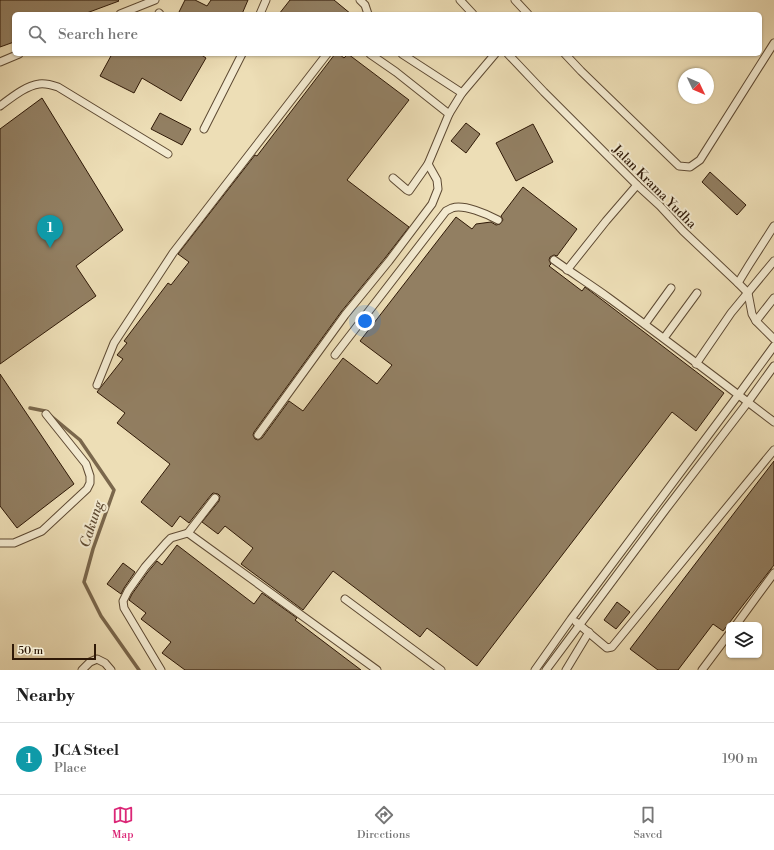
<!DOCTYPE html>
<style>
body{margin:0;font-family:"Libre Bodoni",serif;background:#f6f6f6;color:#222}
.controls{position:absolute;right:12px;bottom:12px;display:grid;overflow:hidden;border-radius:6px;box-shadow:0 1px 3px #0004}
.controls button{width:36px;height:36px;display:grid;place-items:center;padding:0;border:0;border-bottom:1px solid #e0e0e0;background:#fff;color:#222;font:20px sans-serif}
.compass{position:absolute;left:678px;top:68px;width:36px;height:36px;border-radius:50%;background:#fff;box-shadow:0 1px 3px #0004;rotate:134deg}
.scale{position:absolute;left:12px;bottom:10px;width:84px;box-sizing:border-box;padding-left:4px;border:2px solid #2f1907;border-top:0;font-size:11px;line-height:14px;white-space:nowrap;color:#2f1907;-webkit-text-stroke:3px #f3ead0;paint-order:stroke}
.you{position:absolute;left:365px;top:321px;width:14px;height:14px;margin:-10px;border:3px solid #fff;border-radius:50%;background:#1a73e8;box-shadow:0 0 0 6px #1a73e833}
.badge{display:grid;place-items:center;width:26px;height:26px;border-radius:50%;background:#db2777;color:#fff;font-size:13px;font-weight:700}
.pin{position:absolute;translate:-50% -33px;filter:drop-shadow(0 1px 2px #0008)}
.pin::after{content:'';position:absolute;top:21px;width:14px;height:12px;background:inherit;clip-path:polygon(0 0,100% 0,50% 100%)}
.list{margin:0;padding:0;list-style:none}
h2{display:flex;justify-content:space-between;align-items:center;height:52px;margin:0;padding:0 16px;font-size:17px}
h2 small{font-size:13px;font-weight:400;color:#767676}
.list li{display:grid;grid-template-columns:26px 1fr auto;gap:12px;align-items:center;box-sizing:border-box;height:72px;padding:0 16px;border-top:1px solid #e0e0e0}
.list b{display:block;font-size:15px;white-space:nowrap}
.list p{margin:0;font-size:13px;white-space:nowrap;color:#767676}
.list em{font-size:13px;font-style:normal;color:#767676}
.icon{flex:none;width:22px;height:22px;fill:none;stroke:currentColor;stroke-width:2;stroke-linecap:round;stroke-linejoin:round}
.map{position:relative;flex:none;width:774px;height:670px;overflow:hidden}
.search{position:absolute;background:#fff;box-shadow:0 1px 3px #0004;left:12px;right:12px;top:12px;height:44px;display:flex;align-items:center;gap:10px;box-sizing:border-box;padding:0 14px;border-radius:6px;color:#767676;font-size:15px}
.sheet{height:124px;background:#fff}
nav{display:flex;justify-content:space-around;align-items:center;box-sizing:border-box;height:56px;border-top:1px solid #e0e0e0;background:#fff;font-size:11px;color:#767676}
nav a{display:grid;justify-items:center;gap:2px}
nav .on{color:#db2777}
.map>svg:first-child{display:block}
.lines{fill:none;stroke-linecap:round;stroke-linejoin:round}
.stream{stroke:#7a674c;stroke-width:3.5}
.building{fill:#927f62;stroke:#2f1907}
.service-casing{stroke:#5e4a33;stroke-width:9}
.service{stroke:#f3ead0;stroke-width:7}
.labels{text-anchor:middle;stroke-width:4;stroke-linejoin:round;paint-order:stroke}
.street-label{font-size:13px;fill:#2f1907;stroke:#f3ead0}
.water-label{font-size:14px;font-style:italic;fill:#614d35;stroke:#f3ead0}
</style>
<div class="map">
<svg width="774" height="670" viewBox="0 0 774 670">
<rect width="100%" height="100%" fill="#eddeb6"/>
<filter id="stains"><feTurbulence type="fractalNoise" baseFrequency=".005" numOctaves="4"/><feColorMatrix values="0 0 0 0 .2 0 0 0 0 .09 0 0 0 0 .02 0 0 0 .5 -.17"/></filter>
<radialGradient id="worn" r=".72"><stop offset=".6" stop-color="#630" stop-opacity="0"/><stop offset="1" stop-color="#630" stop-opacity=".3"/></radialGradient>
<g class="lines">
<polyline class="stream" points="30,408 45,411 80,440 114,490 93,549 84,582 101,616 139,670"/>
</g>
<g class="building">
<polygon points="0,0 118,0 119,1 84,14 14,14 14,42 0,47"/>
<polygon points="185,0 195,0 207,6 211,0 248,0 242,14 178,14"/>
<polygon points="290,0 334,0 351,14 279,14"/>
<polygon points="112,54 200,54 206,58 181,101 142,78 134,93 100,76"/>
<polygon points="335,54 339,54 344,58 348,54 409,100 347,180 409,227 385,258 341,312 254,432 253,435 255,439 258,440 262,438 289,401 303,411 343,358 377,384 392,365 360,341 456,217 472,229 476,224 491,222 496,225 500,224 503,220 501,216 523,187 577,229 557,256 554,255 550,257 549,260 551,264 549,266 582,291 585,287 593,293 724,393 696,431 672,412 477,666 427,628 420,637 333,571 303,610 241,564 253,548 225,526 218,534 202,522 219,501 220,496 218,494 213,493 211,495 189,523 180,516 172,527 141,502 170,464 117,423 125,413 97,392 123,359 117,355 127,343 124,341 168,283 171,285 189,262 178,254 255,155 257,156"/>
<polygon points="42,98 123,230 76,266 96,296 0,364 0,129"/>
<polygon points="160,113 191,129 182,145 151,129"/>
<polygon points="466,123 480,134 466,153 451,141"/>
<polygon points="533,124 553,162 516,181 496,143"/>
<polygon points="710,172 746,205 737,215 702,182"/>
<polygon points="0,374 74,484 17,528 0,506"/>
<polygon points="774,461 774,565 723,631 713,624 678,670 658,670 630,649"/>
<polygon points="177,545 254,604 262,593 297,618 295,620 361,670 185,670 162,653 171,642 141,619 146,613 129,600 132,594 147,573 157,561 162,565"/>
<polygon points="123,563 135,572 124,588 121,594 107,584"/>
<polygon points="617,602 630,612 616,629 604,620"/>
</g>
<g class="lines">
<defs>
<g id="service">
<polyline points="360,0 365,5 368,14"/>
<polyline points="460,0 473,14"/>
<polyline points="515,0 528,14"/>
<polyline points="159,13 160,14"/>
<polyline points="120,14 155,0"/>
<polyline points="260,14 266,0"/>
<polyline points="370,54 396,72 449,114"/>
<polyline points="402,54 462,93"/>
<polyline points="508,54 544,92 637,185 660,206 683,231 738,283 748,293 752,314 756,321 774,339"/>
<polyline points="565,54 581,71 679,166 690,167 700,160 774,43"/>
<polyline points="0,62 19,54"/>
<path d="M0,106C11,98 25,86 39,84C45,83 52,85 58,87L168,154"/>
<polyline points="204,129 242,54"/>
<polyline points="393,178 407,190 409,191 428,164"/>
<path d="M554,260C572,273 591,285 609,298C665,339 719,380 774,422"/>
<polyline points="567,270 606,221 637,185"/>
<polyline points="738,283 749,265 774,226"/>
<polyline points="756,321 774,298"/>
<polyline points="645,324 671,288"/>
<polyline points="664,338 697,293"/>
<path d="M335,355L446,211C448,210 450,209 452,208C464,204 487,214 498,220"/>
<polyline points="696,364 731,313 774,261"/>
<polyline points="97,385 114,343 173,253 327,54"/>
<polyline points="258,435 345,315 389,261 432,204 438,189 437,180 428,164 449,114 462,93 495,54"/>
<polyline points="215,498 188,533 377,670"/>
<polyline points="0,543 14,543 42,531 87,489 90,483 90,476 86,464 46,414"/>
<polyline points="345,599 441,670"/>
<polyline points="576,622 607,648 612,647 774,450"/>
<polyline points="736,625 774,573"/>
<polyline points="82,670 90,662 97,659 105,663 111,670"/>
<polyline points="161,670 124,608 123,601 128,591 145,567 166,543 171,538 188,533"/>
<polyline points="535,670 571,619 739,394 774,346"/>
<polyline points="546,670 666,509 748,402 774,366"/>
<polyline points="566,670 589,632"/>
<polyline points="702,670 729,634"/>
</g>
</defs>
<use href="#service" class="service-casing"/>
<use href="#service" class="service"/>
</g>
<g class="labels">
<g class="street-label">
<text transform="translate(655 186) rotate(45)" y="5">Jalan Krama Yudha</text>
</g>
<g class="water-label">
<text transform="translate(91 524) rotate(-72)" y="5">Cakung</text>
</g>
</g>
<rect width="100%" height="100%" filter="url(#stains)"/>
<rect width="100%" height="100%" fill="url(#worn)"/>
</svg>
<div class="controls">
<button><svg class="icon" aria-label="layers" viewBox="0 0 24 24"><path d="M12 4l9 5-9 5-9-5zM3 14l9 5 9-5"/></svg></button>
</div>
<svg class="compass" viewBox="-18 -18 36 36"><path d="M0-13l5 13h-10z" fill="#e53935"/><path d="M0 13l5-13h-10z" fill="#767676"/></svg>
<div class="scale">50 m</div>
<div class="you"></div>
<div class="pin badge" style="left:50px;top:248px;background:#0f9aa8">1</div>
<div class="search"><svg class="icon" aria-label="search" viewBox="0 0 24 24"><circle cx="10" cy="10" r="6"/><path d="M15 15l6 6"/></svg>Search here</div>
</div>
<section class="sheet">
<h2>Nearby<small></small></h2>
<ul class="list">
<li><span class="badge" style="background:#0f9aa8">1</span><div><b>JCA Steel</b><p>Place</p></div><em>190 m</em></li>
</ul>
</section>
<nav>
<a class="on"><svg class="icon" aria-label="map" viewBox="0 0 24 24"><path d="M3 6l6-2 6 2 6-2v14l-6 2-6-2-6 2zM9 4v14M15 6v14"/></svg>Map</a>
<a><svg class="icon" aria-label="directions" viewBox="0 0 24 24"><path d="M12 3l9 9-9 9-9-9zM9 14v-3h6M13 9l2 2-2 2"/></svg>Directions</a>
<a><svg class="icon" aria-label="saved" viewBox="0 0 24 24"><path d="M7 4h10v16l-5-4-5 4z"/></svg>Saved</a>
</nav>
